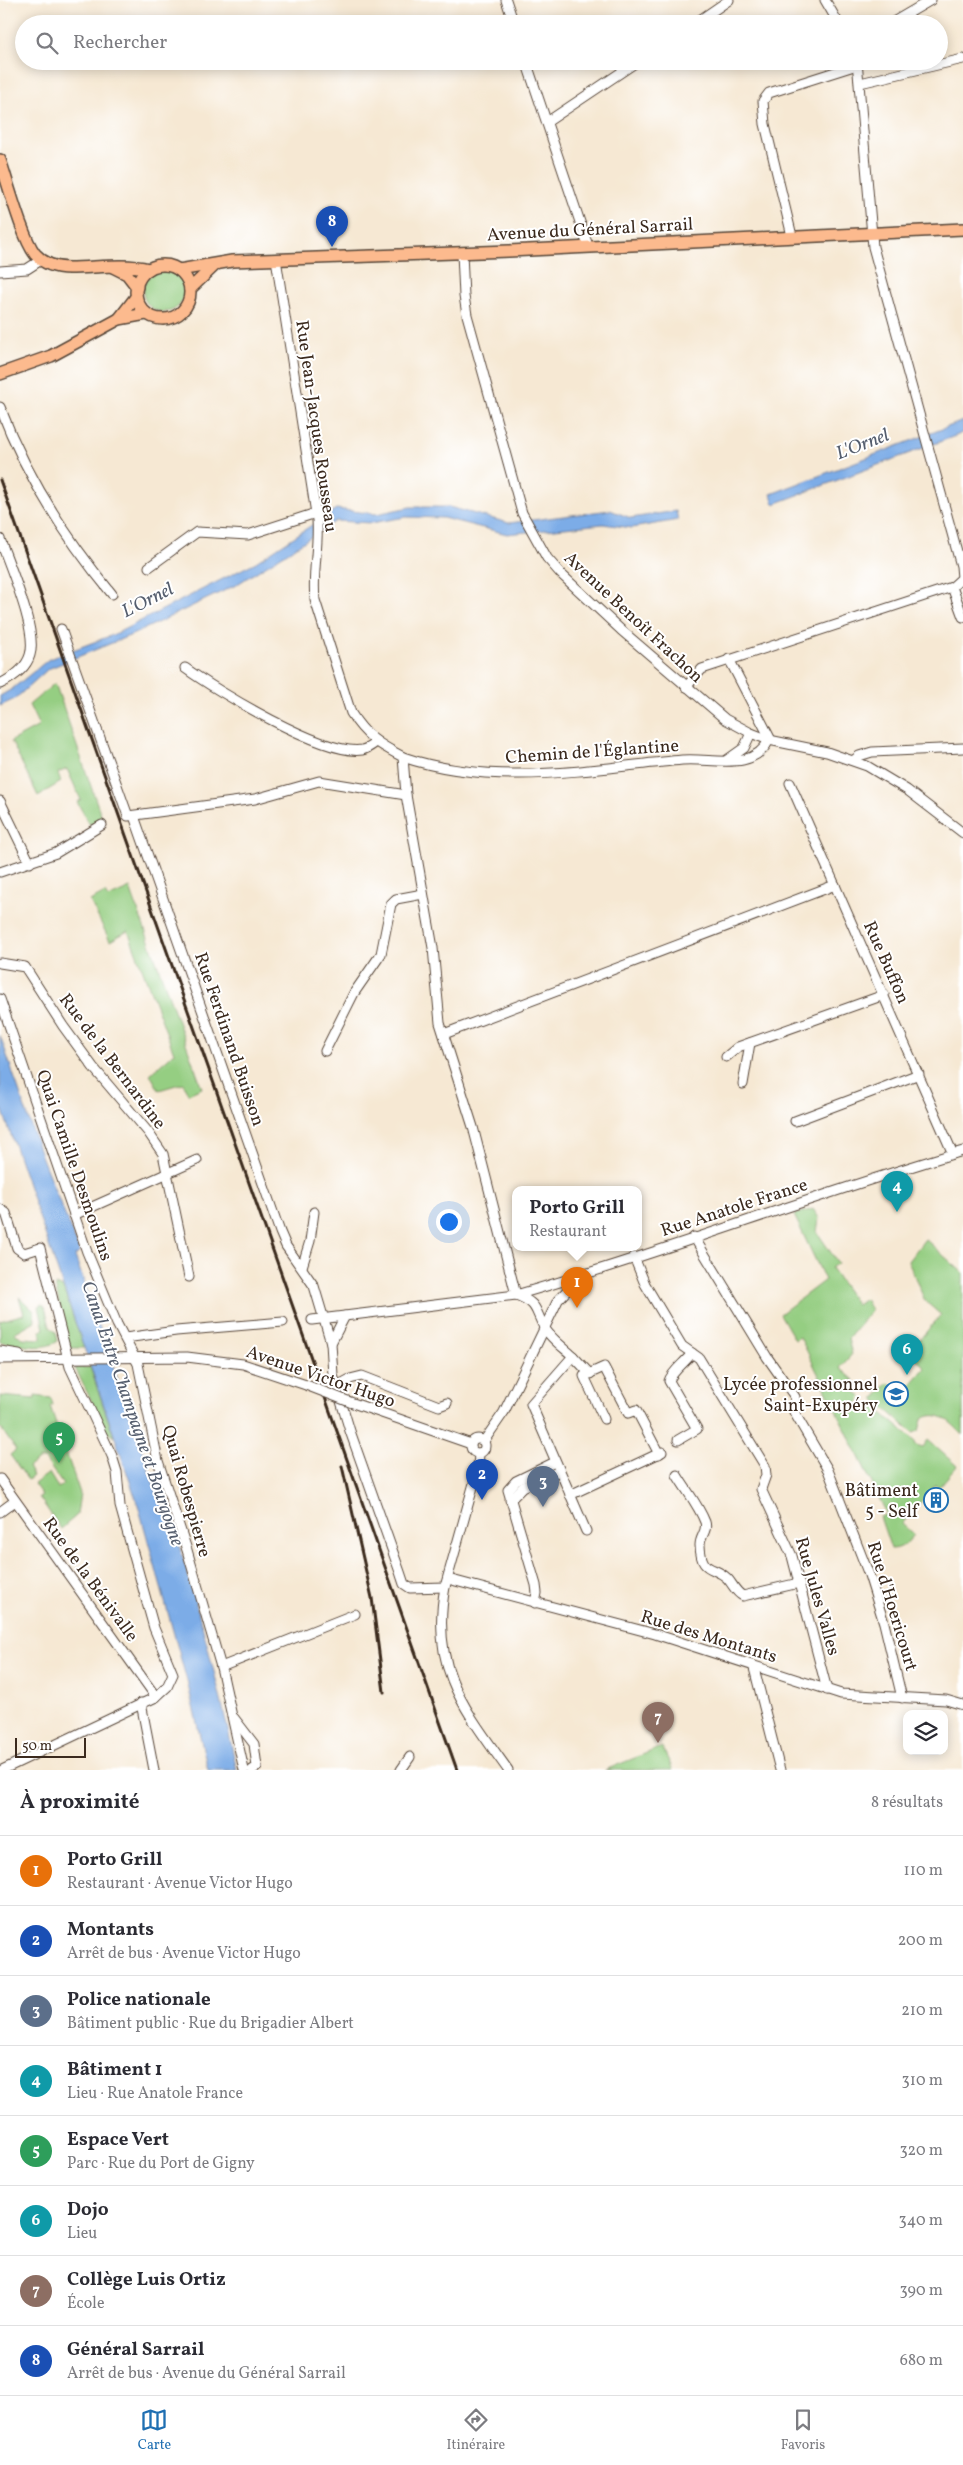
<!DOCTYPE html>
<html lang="fr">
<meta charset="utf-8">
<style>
body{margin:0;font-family:Vollkorn,serif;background:#f7f7f7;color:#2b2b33}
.controls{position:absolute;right:15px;bottom:15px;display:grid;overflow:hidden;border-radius:10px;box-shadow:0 2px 12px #0003}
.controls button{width:45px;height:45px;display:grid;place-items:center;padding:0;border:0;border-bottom:1px solid #e1e1e2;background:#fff;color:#2b2b33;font:25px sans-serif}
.scale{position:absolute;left:15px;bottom:12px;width:71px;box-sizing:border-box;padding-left:5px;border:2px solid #3b2a1e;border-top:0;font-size:14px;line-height:18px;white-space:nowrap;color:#3b2a1e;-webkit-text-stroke:4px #fff;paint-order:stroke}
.you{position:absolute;left:448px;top:1221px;width:18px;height:18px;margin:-12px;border:4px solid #fff;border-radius:50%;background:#1a73e8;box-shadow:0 0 0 8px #1a73e833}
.badge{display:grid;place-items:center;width:32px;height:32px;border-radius:50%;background:#1f6fb2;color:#fff;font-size:16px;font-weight:700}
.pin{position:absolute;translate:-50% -41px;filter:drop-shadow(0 1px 2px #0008)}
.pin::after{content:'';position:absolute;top:26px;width:18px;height:15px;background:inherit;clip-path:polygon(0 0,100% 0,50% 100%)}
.popup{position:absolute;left:512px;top:1186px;width:130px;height:65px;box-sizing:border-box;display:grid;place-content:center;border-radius:10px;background:#fff;filter:drop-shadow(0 1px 4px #0005);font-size:16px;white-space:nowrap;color:#7c7c81}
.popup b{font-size:19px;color:#2b2b33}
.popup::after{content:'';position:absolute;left:50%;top:100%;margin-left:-10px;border:10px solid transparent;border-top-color:#fff}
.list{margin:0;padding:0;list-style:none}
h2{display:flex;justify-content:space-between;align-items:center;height:65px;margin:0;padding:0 20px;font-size:21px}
h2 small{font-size:16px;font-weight:400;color:#7c7c81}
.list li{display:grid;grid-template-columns:32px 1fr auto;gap:15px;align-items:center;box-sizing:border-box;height:70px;padding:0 20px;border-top:1px solid #e1e1e2}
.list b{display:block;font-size:19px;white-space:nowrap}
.list p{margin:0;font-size:16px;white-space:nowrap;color:#7c7c81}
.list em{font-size:16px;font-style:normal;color:#7c7c81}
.icon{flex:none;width:28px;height:28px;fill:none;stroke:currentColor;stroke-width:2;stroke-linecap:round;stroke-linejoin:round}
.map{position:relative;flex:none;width:963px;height:1770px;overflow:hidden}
.search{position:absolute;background:#fff;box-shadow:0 2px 12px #0003;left:15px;right:15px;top:15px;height:55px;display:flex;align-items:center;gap:12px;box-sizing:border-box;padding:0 18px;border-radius:28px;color:#7c7c81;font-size:19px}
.sheet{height:625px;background:#fff}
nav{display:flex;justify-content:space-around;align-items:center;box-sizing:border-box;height:70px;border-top:1px solid #e1e1e2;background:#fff;font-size:14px;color:#7c7c81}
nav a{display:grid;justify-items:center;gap:2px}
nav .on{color:#1f6fb2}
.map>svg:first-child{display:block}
.green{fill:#95ce82;stroke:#687c50}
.water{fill:#7cace7;stroke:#5c6b82}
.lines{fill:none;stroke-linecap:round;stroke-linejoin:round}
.minor-casing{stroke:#574639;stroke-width:11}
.major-casing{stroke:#574639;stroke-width:14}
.minor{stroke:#fff;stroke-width:9}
.major{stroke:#fcba8e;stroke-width:11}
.rail{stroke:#3b2a1e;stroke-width:3}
.minor-bridge-casing{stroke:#574639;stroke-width:11;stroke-linecap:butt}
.minor-bridge{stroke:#fff;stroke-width:9}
.labels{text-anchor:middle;stroke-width:4;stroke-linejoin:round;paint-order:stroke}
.street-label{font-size:18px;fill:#3b2a1e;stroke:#fff}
.poi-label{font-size:18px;fill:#3b2a1e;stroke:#fff;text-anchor:end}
.water-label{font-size:19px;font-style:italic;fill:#555e6e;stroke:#fff}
</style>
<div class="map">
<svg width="963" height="1770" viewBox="0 0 963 1770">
<rect width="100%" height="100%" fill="#fff"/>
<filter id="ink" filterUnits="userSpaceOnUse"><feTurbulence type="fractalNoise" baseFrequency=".02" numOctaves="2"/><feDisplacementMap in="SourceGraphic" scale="10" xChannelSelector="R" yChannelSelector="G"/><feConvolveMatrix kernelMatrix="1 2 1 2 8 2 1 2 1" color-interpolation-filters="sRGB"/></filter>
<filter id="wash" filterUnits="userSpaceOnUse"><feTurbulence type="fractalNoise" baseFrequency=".0096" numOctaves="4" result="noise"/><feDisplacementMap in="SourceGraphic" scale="20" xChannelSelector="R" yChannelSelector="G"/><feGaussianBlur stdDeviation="1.12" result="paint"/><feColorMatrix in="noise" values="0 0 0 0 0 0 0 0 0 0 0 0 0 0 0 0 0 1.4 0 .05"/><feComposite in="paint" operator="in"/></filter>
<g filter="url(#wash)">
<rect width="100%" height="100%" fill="#f6e8d3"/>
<g class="green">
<circle cx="164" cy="291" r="21"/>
<polygon points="55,683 102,818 90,825 77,802 81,800 67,769 58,773 61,782 38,796 11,741 39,726 29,705"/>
<polygon points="130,888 202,1088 188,1094 183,1083 159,1090 150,1074 174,1053 128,931 110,941 90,901 105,893 108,898"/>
<path d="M813,1209L819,1218L817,1232L838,1263L831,1268L857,1305L865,1299L871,1310L848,1339L852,1354L840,1368L854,1380L849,1386L862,1397L856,1405L864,1412L871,1404L914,1440L916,1445L923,1447L928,1440L957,1466L939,1487L935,1485L902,1524L914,1535C907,1543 902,1549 891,1549L880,1517L887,1514L800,1337L795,1340L780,1314L825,1280L794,1215Z"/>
<path d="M925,1239L963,1273V1435C951,1423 940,1409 922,1419L919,1431L913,1433L874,1399L888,1383L903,1394L925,1368L912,1355L916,1351L913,1347L941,1315L925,1301L908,1261Z"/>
<polygon points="55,1285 63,1288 84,1348 69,1348"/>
<path d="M19,1297L34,1311L35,1321L14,1333L23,1338L41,1339V1331L44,1329L39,1307L41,1304L45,1307L50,1327L56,1332L58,1341C42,1352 19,1344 0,1342V1321L24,1314Z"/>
<polygon points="90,1367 114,1437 107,1432 75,1368"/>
<polygon points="0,1396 35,1399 35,1396 51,1398 53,1405 50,1406 80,1493 77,1515 61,1529 39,1497 42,1495 34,1484 49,1473 58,1488 63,1485 45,1459 40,1459 28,1467 33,1476 28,1480 10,1455 16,1450 0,1427"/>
<polygon points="662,1747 673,1770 605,1770"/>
</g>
<g class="water">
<polygon points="963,421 963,432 958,435 774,504 771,494"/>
<polygon points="410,507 449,507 509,523 610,510 631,518 676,511 678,520 632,528 603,524 507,534 443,518 406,517 371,523 336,521 236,585 134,634 48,669 15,699 0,706 0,696 12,689 49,659 115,634 256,562 336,509 376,514"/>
<path d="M0,1035L42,1158L80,1252L75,1256L159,1499C177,1532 187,1570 197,1607C212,1661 225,1715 237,1770H208L187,1681L138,1505L0,1103Z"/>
</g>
</g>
<g filter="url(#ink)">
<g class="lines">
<defs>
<g id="minor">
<polyline points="506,0 514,24"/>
<polyline points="825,0 839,24"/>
<polyline points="694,24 729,0"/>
<polyline points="890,24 931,0"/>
<polyline points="526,61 588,246"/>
<polyline points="857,61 873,247 961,566 962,578"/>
<polyline points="860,83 963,59"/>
<polyline points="547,122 638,61"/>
<polyline points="792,236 765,124 763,101 769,93 857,65"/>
<polyline points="462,253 464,296 467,315 522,513 547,558 561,574 621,630 725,719 751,733 769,740 827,752 867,766 907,790 963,833"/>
<path d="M276,259L317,520C319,547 312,573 315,600L351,713C365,736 380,745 403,757L406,795L433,948L440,1023L473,1127L516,1295C666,1252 813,1195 963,1151"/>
<polyline points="0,271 27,269 41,260"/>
<path d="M0,407C26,476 65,537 112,594"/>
<path d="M0,539C9,565 38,631 30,655C26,669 12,678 0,684"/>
<polyline points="149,567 197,532 248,535 316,513"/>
<polyline points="952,587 963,617"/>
<polyline points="61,629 128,816 255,799 319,781 406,795"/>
<polyline points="729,659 771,740"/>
<path d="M185,668C217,691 324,756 362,750C367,749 371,746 375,743"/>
<polyline points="686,687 702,669 952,587 962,578"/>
<path d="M403,757C494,788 589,769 682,760C711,757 753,773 769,740"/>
<polyline points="727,760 744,748 751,733"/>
<polyline points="854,760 859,756 872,752 963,748"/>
<polyline points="790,783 953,1154"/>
<polyline points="0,801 30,863"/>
<polyline points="134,816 280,1232 286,1246 314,1286 331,1343"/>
<polyline points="0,872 56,853 102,825"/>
<polyline points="0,963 25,967 63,1026 93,1067 148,1132 163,1154 189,1277"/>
<polyline points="0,999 87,1252 117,1324 138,1364 158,1461 187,1550 221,1667 244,1770"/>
<polyline points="444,1034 835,885"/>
<polyline points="325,1051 354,993 381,954 391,904 396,899 423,894"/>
<polyline points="726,1057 738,1047 884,995"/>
<polyline points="743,1084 750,1043"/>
<polyline points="795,1121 919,1074"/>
<polyline points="0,1209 6,1213 17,1248 24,1253 40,1248 70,1367 112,1456 117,1472 120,1506 154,1628 173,1674 167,1687 156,1697 2,1770"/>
<polyline points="74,1215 197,1160"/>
<polyline points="694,1237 767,1357 795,1397 794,1412 828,1470 869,1575 884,1623 902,1698"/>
<polyline points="634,1257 645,1284 682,1346 699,1358 765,1466 766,1475 761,1489 792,1556 827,1690"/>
<polyline points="302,1267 310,1241 314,1212"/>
<polyline points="345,1316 331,1343 333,1375 350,1431 400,1572 404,1584 410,1588 445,1587"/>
<path d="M312,1320L516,1295C539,1304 534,1309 544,1327C550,1338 564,1348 573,1356L531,1404L586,1531"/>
<polyline points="125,1338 176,1331 283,1322"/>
<polyline points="0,1351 19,1354"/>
<polyline points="573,1356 590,1374"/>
<polyline points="0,1359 187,1357 243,1364 306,1385"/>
<polyline points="337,1386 350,1379 362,1376 439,1406 447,1403"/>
<polyline points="350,1402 471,1444"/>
<polyline points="604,1419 584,1376 604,1367 628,1413 636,1410 659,1454"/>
<circle cx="478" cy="1446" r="7"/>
<path d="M678,1440L697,1429L669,1381C672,1371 685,1363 692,1353"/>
<polyline points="484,1441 504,1412 558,1300 579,1278"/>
<path d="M479,1453L478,1469L445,1587C430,1668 464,1708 508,1770"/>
<path d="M677,1475C686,1490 699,1506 705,1522C708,1531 700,1536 700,1545C701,1574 713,1565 727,1578C733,1584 735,1592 743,1596L799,1583"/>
<polyline points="0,1479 156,1697"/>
<polyline points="570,1495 662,1452"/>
<polyline points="510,1500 523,1487 559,1471"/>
<polyline points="0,1512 15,1501"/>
<polyline points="448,1579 655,1634 841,1694 946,1700 963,1705"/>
<polyline points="535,1603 537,1593 536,1585 508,1490 516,1481 555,1462"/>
<polyline points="221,1667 355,1614"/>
<polyline points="754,1668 780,1770"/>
<polyline points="141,1703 154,1770"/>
<polyline points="234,1718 254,1744 257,1767 252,1770"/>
<polyline points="401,1770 410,1757"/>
</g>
<g id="major">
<path d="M0,160C8,183 22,237 35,254C44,264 56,268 69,268C96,268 123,263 149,269"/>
<circle cx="163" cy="292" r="27"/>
<polyline points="113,267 127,274 137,287"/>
<polyline points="179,270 232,261 509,251 963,229"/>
<polyline points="190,289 214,266"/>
<polyline points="119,319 136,297"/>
<polyline points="0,374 51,356 119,319 146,314"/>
</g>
</defs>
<use href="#minor" class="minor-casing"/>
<use href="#major" class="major-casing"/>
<use href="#minor" class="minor"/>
<use href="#major" class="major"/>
<g class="rail">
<polyline points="0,480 457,1770"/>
<polyline points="342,1466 372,1598 384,1692"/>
</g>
<defs>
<polyline id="minor-bridge" points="306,1385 350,1402"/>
</defs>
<use href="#minor-bridge" class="minor-bridge-casing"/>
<use href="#minor-bridge" class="minor-bridge"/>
</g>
</g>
<defs>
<symbol id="school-ring" viewBox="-11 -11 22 22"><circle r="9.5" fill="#fff" stroke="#1f6fb2" stroke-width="1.5"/><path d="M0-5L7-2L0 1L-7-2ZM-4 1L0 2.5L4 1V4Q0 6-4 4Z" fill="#1f6fb2"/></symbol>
<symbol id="building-ring" viewBox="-11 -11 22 22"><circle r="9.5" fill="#fff" stroke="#1f6fb2" stroke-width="1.5"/><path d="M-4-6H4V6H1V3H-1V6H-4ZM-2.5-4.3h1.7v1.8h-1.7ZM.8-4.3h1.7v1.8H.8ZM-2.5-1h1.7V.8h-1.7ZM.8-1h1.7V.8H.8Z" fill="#1f6fb2"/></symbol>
</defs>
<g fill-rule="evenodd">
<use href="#school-ring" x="882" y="1380" width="28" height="28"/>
<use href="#building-ring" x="922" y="1486" width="28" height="28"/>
</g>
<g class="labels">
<g class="street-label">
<text transform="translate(590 229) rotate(-3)" y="6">Avenue du Général Sarrail</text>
<text transform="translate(317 426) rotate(82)" y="6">Rue Jean-Jacques Rousseau</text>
<text transform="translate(634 617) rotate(43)" y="6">Avenue Benoît Frachon</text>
<text transform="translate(592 751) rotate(-4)" y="6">Chemin de l'Églantine</text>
<text transform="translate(887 962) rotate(66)" y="6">Rue Buffon</text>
<text transform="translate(230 1039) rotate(71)" y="6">Rue Ferdinand Buisson</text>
<text transform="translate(113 1061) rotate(53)" y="6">Rue de la Bernardine</text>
<text transform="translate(75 1165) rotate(71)" y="6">Quai Camille Desmoulins</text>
<text transform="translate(734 1207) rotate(-18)" y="6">Rue Anatole France</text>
<text transform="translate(321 1376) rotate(19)" y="6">Avenue Victor Hugo</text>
<text transform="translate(187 1491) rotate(74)" y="6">Quai Robespierre</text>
<text transform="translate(91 1579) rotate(54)" y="6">Rue de la Bénivalle</text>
<text transform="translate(818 1596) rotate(74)" y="6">Rue Jules Valles</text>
<text transform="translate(893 1606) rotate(73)" y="6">Rue d'Hoericourt</text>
<text transform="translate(709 1636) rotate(17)" y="6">Rue des Montants</text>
</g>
<g class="poi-label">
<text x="878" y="1390">Lycée professionnel<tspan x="878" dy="21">Saint-Exupéry</tspan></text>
<text x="918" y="1496">Bâtiment<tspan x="918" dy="21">5 - Self</tspan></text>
</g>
<g class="water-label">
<text transform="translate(862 443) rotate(-21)" y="7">L'Ornel</text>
<text transform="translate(147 599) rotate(-27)" y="7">L'Ornel</text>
<text transform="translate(134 1413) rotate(71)" y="7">Canal Entre Champagne et Bourgogne</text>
</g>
</g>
</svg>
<div class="controls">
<button><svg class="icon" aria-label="layers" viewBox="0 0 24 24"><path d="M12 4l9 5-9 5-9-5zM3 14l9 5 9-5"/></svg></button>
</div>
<div class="scale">50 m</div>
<div class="you"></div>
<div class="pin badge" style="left:577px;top:1308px;background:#e8710a">1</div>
<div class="popup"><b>Porto Grill</b>Restaurant</div>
<div class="pin badge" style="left:482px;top:1500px;background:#1a4fb4">2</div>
<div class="pin badge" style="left:543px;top:1507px;background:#5c6f8a">3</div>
<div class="pin badge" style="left:897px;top:1212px;background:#0f9aa8">4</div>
<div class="pin badge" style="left:59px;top:1463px;background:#2e9e5b">5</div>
<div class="pin badge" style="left:907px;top:1375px;background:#0f9aa8">6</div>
<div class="pin badge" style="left:658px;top:1743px;background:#8d6e63">7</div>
<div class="pin badge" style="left:332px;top:247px;background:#1a4fb4">8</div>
<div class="search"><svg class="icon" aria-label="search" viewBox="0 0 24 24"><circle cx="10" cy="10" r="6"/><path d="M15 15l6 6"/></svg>Rechercher</div>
</div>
<section class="sheet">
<h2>À proximité<small>8 résultats</small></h2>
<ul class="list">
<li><span class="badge" style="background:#e8710a">1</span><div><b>Porto Grill</b><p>Restaurant · Avenue Victor Hugo</p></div><em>110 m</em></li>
<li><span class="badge" style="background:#1a4fb4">2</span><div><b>Montants</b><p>Arrêt de bus · Avenue Victor Hugo</p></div><em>200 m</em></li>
<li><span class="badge" style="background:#5c6f8a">3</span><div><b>Police nationale</b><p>Bâtiment public · Rue du Brigadier Albert</p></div><em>210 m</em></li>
<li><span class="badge" style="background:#0f9aa8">4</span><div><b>Bâtiment 1</b><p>Lieu · Rue Anatole France</p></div><em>310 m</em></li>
<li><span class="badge" style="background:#2e9e5b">5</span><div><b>Espace Vert</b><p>Parc · Rue du Port de Gigny</p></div><em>320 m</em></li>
<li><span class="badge" style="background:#0f9aa8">6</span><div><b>Dojo</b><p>Lieu</p></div><em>340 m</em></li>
<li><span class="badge" style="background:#8d6e63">7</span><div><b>Collège Luis Ortiz</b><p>École</p></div><em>390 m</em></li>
<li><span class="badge" style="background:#1a4fb4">8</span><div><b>Général Sarrail</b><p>Arrêt de bus · Avenue du Général Sarrail</p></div><em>680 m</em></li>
</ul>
</section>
<nav>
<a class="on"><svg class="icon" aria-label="map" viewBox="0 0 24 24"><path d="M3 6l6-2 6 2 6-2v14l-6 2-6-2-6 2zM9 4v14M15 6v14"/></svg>Carte</a>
<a><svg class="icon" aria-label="directions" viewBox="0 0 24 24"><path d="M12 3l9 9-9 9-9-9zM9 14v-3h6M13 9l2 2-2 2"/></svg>Itinéraire</a>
<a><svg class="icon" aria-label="saved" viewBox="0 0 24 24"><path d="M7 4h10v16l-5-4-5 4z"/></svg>Favoris</a>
</nav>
